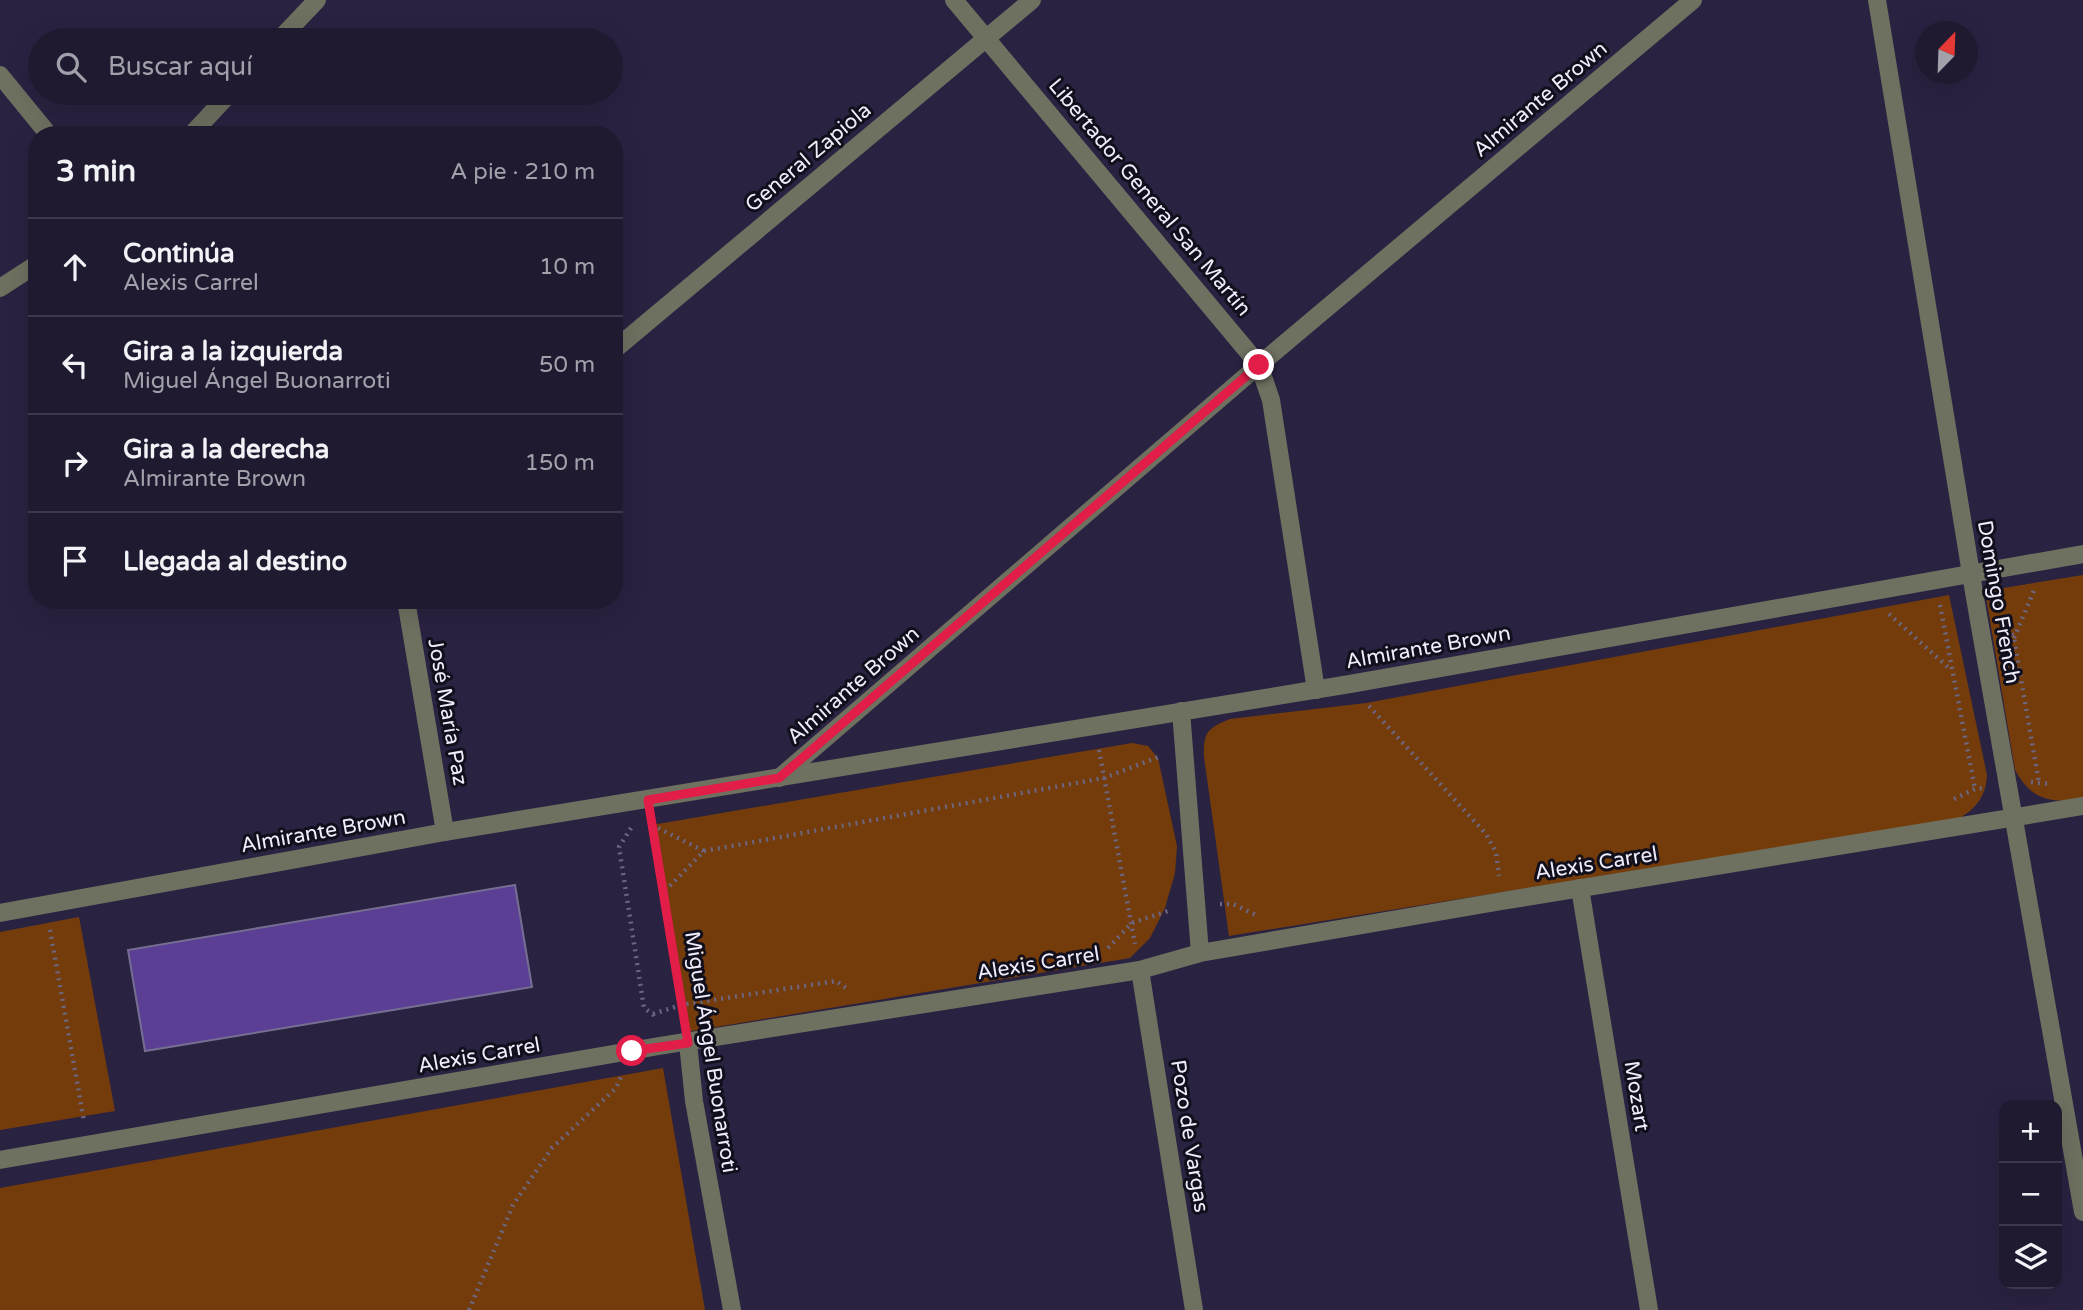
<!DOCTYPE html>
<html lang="es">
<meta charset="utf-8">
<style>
body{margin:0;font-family:"Varela Round",sans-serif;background:#282339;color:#f1f3f6}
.controls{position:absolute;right:21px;bottom:21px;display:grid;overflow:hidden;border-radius:14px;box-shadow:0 7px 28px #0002}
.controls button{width:63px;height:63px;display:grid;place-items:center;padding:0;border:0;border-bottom:2px solid #3d384d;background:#201a31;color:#f1f3f6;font:35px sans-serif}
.compass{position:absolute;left:1915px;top:21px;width:63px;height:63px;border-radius:50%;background:#201a31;box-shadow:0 7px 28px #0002;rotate:23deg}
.stop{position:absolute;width:21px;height:21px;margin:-16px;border:5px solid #e11d48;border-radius:50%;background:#fff}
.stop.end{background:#e11d48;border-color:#fff;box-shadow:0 2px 7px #0008}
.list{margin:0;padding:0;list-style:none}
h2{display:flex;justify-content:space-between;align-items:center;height:91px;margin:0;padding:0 28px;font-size:30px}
h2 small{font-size:23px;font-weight:400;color:#a2a1ab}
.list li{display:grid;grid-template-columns:46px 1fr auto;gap:21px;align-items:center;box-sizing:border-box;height:98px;padding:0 28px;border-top:2px solid #3d384d}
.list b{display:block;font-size:26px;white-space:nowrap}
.list p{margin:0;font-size:23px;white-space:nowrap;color:#a2a1ab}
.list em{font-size:23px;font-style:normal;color:#a2a1ab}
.icon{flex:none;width:38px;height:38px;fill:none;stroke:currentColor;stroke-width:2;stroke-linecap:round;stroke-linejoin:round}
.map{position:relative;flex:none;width:2083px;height:1310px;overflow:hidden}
.search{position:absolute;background:#201a31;box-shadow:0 7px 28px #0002;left:28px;top:28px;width:595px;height:77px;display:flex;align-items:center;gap:18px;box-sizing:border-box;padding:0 24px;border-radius:38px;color:#a2a1ab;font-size:26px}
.panel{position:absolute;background:#201a31;box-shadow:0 7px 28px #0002;left:28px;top:126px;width:595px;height:483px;border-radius:28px}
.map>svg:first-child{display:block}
.green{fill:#743c0b}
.building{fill:#5a3f94;stroke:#766e92;stroke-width:2}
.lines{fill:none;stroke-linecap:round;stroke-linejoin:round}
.path{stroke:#6c6680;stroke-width:4.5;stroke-dasharray:2 5;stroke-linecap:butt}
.minor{stroke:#6e7060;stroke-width:18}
.route{stroke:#e11d48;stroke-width:9}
.labels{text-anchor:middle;stroke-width:6;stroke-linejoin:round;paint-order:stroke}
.street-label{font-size:21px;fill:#efecfc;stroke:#120f1c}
</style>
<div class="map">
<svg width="2083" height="1310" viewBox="0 0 2083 1310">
<rect width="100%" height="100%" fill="#2a2241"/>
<g class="green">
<path d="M2083,575V801C2049,801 2033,802 2015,770L1985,591Z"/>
<path d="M1949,595L1987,775C1986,796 1977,808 1958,819L1229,936L1204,757C1203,732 1208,728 1230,719L1366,703Z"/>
<polygon points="1132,743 1148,746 1158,758 1177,846 1175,873 1165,908 1150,938 1130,958 686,1032 652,825"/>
<polygon points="79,917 115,1111 0,1130 0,932"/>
<polygon points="663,1068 705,1310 0,1310 0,1188"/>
</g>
<polygon class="building" points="515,885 532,987 145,1051 128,950"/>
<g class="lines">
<g class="path">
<polyline points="1940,605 1975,789"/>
<polyline points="1889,614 1950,669"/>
<polyline points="2009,627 2014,639 2039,783"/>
<polyline points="2014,638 2035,588"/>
<polyline points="1369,706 1486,834 1496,852 1499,876"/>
<polyline points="1099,750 1135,944"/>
<polyline points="2031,782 2050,784"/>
<polyline points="1954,799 1975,789 1985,788"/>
<polyline points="651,823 684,1018"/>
<polyline points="652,825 704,851 663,893"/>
<polyline points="631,828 619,847 644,1008 655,1016"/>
<polyline points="704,851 1104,778 1161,756"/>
<polyline points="1220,904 1233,904 1258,916"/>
<polyline points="50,930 84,1121"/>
<polyline points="1108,948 1132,923 1171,910"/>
<polyline points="653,1014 681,1005 836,981 849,990"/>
<polyline points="469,1310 513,1205 552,1148 616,1088 621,1077"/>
</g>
<g class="minor">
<polyline points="954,0 1259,365 1271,400 1316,690"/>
<polyline points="1877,0 1975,598 2083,1212"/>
<polyline points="279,40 317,0"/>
<polyline points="0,75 49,135"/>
<polyline points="191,135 230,93"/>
<polyline points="0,288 37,264"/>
<polyline points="614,350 1032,0"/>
<polyline points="406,600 445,832"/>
<polyline points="1181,711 1200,953"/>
<polyline points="779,778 1259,365 1693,0"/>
<polyline points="1580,888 1649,1310"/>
<polyline points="0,913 445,832 1350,684 2083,554"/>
<polyline points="1140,970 1194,1310"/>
<polyline points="688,1043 694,1101 732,1310"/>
<polyline points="0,1160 659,1046 1140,970 1200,953 1502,901 2083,806"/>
</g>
</g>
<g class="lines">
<polyline class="route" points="632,1051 688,1043 648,800 779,778 1259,365"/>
</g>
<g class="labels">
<g class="street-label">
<text transform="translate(1540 99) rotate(-40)" y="7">Almirante Brown</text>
<text transform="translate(808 157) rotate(-40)" y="7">General Zapiola</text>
<text transform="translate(1150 197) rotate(50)" y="7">Libertador General San Martín</text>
<text transform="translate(1999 602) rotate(80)" y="7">Domingo French</text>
<text transform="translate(1428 647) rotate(-10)" y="7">Almirante Brown</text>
<text transform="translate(853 685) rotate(-41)" y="7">Almirante Brown</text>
<text transform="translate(448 712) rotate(80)" y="7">José María Paz</text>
<text transform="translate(323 831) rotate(-10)" y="7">Almirante Brown</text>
<text transform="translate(1596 863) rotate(-9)" y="7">Alexis Carrel</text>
<text transform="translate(1038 963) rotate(-9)" y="7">Alexis Carrel</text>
<text transform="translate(711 1052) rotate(81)" y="7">Miguel Ángel Buonarroti</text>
<text transform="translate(479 1055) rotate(-10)" y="7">Alexis Carrel</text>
<text transform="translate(1637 1096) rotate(81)" y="7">Mozart</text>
<text transform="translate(1190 1136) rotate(81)" y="7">Pozo de Vargas</text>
</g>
</g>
</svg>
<div class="controls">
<button>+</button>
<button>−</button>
<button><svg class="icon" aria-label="layers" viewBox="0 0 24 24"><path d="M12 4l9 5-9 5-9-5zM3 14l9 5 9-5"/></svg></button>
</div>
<svg class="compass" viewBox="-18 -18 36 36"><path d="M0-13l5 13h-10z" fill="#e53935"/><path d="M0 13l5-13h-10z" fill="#a2a1ab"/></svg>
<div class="stop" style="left:632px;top:1051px"></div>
<div class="stop end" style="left:1259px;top:365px"></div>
<div class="search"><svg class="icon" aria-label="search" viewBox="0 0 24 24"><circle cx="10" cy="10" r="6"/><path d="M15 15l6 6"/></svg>Buscar aquí</div>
<section class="panel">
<h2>3 min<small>A pie · 210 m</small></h2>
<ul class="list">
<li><svg class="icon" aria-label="ahead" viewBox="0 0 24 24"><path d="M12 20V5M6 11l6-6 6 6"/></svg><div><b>Continúa</b><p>Alexis Carrel</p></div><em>10 m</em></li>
<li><svg class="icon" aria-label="left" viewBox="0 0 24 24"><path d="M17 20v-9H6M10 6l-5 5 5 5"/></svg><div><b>Gira a la izquierda</b><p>Miguel Ángel Buonarroti</p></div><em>50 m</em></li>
<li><svg class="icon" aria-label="right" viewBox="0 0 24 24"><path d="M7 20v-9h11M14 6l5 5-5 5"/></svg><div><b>Gira a la derecha</b><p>Almirante Brown</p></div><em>150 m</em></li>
<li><svg class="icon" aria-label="arrive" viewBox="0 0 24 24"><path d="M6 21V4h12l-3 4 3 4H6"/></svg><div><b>Llegada al destino</b></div></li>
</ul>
</section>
</div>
